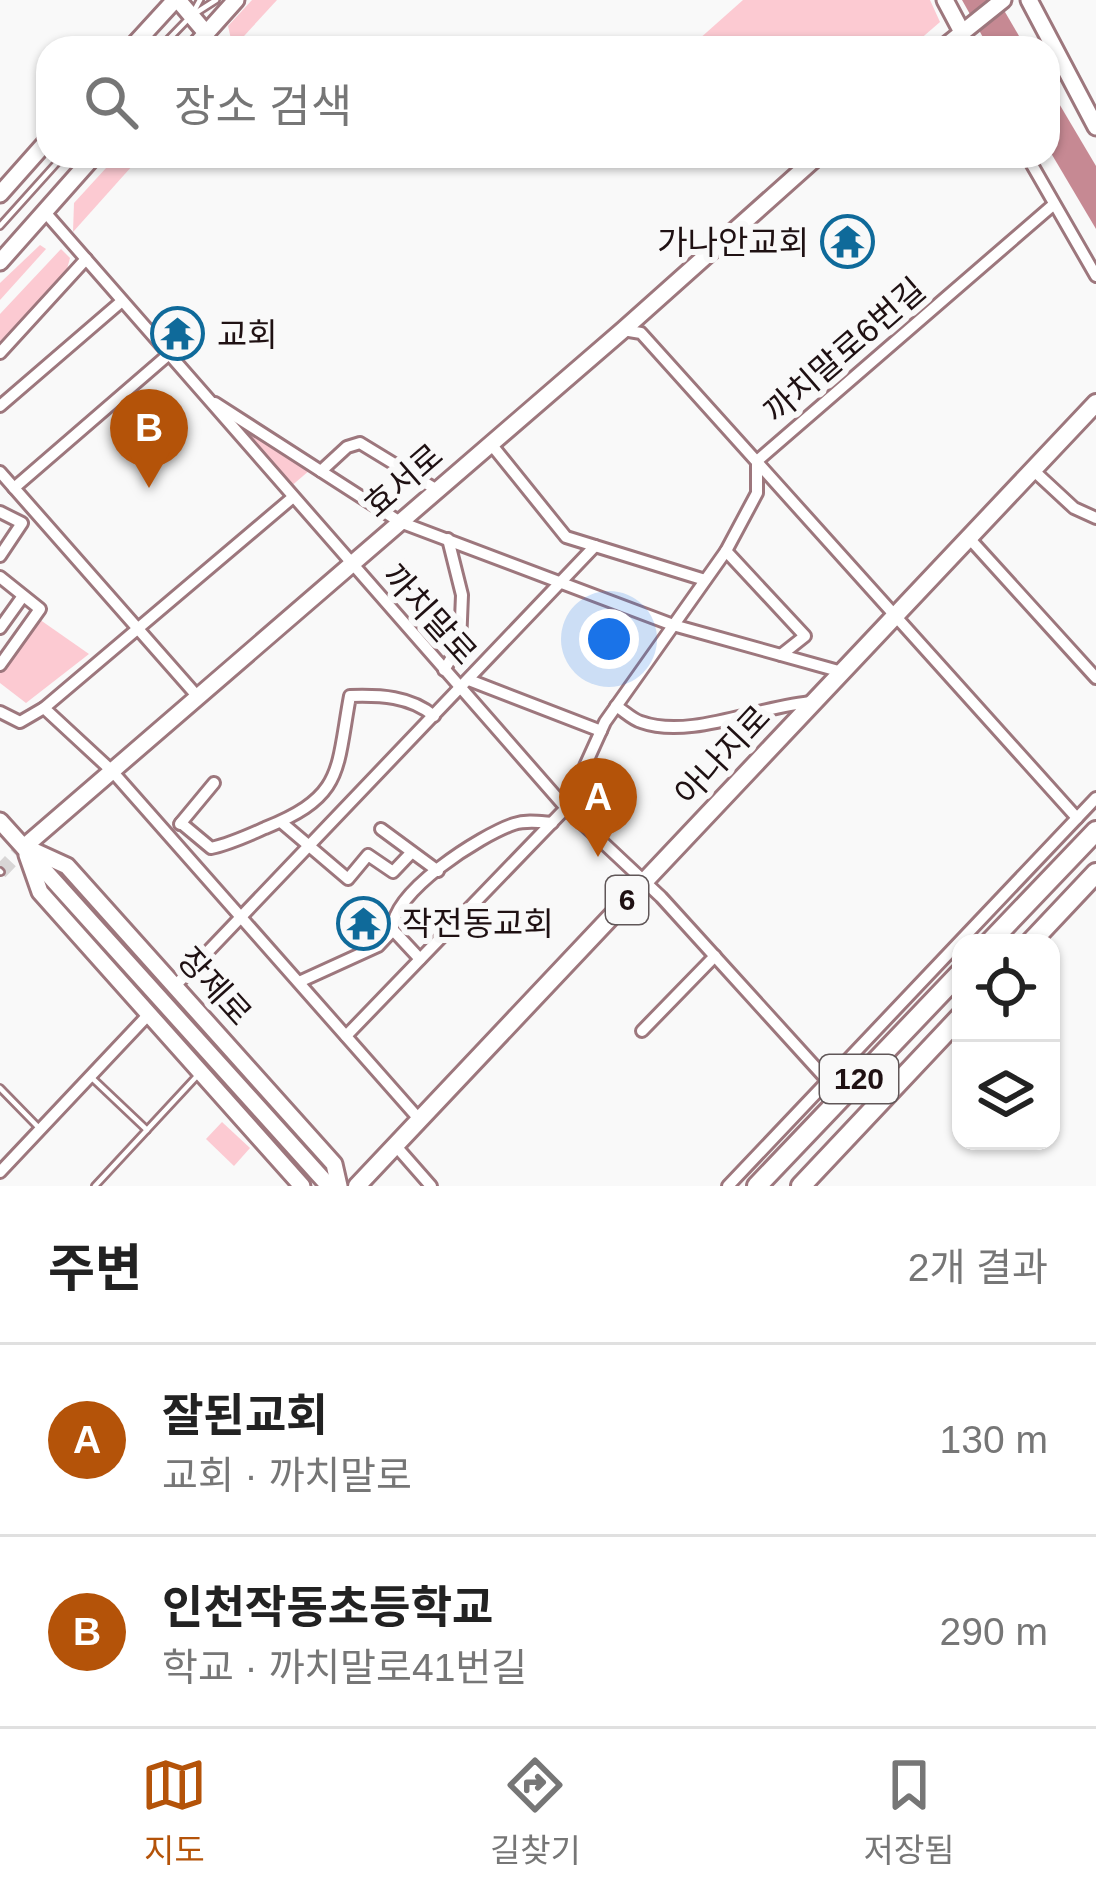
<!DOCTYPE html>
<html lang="ko">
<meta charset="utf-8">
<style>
body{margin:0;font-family:Helvetica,"Noto Sans KR",sans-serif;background:#f2f2f2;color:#222}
.controls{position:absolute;right:36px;bottom:36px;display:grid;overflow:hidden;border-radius:24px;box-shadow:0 3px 9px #0004}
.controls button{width:108px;height:108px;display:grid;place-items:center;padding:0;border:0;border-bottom:3px solid #e0e0e0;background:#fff;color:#222;font:60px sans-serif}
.you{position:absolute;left:609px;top:639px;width:42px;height:42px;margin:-30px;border:9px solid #fff;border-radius:50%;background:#1a73e8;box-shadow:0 0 0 18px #1a73e833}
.badge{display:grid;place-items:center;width:78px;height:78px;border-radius:50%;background:#b45309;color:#fff;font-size:39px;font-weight:700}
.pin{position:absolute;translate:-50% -99px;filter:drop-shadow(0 3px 6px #0008)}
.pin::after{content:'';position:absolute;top:63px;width:42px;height:36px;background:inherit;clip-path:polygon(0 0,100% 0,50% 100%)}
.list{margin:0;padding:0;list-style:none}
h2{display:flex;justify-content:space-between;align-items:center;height:156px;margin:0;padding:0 48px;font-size:51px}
h2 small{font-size:39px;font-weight:400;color:#767676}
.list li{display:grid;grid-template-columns:78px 1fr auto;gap:36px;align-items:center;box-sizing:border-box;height:192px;padding:0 48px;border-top:3px solid #e0e0e0}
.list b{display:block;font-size:45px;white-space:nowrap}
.list p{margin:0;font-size:39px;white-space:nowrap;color:#767676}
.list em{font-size:39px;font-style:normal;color:#767676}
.icon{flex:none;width:66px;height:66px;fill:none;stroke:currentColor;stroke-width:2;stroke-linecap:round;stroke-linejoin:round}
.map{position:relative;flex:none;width:1096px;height:1186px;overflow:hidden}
.search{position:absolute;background:#fff;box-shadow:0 3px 9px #0004;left:36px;right:36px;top:36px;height:132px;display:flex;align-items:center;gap:30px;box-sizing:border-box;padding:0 42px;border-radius:36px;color:#767676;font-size:45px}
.sheet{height:540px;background:#fff}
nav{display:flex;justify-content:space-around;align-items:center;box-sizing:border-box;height:168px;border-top:3px solid #e0e0e0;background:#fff;font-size:33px;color:#767676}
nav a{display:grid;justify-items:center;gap:6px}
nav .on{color:#b45309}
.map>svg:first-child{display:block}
.green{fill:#fccad2}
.water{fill:#c68993}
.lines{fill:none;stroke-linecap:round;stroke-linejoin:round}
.secondary-tunnel{stroke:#d8d6d6;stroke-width:15;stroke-dasharray:15 8;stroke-linecap:butt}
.lane-casing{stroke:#9d777d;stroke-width:10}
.street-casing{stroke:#9d777d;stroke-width:16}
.secondary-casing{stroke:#9d777d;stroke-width:21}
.primary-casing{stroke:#9d777d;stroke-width:22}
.highway-casing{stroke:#9d777d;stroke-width:24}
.lane{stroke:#fff;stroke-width:4.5}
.street{stroke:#fff;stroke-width:10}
.secondary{stroke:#fff;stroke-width:15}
.primary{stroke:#fff;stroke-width:16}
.highway{stroke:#fff;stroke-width:18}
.labels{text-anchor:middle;stroke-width:12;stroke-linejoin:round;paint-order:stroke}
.shield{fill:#f9f9f9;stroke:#605758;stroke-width:3}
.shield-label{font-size:30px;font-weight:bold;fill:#1f1113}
.poi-label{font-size:33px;fill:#1f1113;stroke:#f9f9f9;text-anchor:start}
.street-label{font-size:33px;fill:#1f1113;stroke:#f9f9f9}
</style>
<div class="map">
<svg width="1096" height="1186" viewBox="0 0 1096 1186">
<rect width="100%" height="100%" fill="#f9f9f9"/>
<g class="green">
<polygon points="252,0 277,0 233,48 228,26"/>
<polygon points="743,0 930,0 940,22 910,48 689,48"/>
<polygon points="117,156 141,156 73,232 74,203"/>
<polygon points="40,245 46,249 0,300 0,283"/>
<polygon points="61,249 70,258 67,269 0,342 0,314"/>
<polygon points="233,420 310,470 289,488"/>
<polygon points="36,617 89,654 26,703 0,683 0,673"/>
<polygon points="222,1122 250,1148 234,1166 206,1139"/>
</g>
<g class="water">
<polygon points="962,0 998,0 1026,48 989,48"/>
<polygon points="1048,85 1096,166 1096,229 1048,148"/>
</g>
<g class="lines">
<polyline class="secondary-tunnel" points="0,872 24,847"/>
<defs>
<g id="lane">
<polyline points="194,11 200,0"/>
<polyline points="160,48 191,16 216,0"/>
<polyline points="0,226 63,156"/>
<polyline points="0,871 1,872"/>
<polyline points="90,1076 147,1130"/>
<polyline points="0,1088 40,1129"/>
<polyline points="95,1186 197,1076"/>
</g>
<g id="street">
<polyline points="1027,156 1096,276"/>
<polyline points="44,211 566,808 661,897 828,1081"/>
<polyline points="623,330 641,333 1077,818"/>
<polyline points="0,353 86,259"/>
<polyline points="215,403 400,522 673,625 842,672"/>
<polyline points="0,406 122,301"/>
<polyline points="491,444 566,537 705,580"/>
<polyline points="1033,470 1074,508 1096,518"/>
<polyline points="321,471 347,447 360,443 437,490"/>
<polyline points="0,472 198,697"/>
<polyline points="14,488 168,355"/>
<polyline points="292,498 44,708 112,771 419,1119"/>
<polyline points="0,512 22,523 0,556"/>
<polyline points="969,538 1096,678"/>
<polyline points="726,551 805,636 781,655"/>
<polyline points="0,577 40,609 0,665"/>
<polyline points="0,628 23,596"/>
<polyline points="444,670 460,644 462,595 448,539"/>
<polyline points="469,680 601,731"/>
<path d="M616,706C624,711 633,720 641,722C691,740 761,705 813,702"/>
<polyline points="0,712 20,722 44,708"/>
<polyline points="281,822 348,879 368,855 393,872 411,853"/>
<path d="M181,823L211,848C230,844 247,836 265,828C344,796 336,772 350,696C380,695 410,696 434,716"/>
<polyline points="180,824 214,783"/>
<polyline points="381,829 438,871"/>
<polyline points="393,930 420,959"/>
<path d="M299,982L378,946L393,930C390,893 481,835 514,824C526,820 539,822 552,823"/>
<polyline points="175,986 595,546"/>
<polyline points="642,1031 715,956"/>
<polyline points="346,1036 566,808 605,722 726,551 757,493 757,461 1053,205"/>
<polyline points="395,1145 431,1186"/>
<polyline points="0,1172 149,1014"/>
<polyline points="728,1186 1096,798"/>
</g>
<g id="secondary">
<polyline points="178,0 206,33"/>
<polyline points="945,0 962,32"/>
<polyline points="1029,0 1096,127"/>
<polyline points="131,48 175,0"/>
<polyline points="193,48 236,0"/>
<polyline points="943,48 1003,0"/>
<polyline points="0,194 48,140"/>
<polyline points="0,262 94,156"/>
<polyline points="0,821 329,1186"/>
<polyline points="24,847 623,330 818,156"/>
<polyline points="32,850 67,866 334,1164 339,1186"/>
<polyline points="27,855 40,892 302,1186"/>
</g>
<polyline id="primary" points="357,1186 1096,403"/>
<g id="highway">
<polyline points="989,943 1096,831"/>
<polyline points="1030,943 1096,873"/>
<polyline points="757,1186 961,972"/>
<polyline points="801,1186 961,1016"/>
</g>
</defs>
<use href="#lane" class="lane-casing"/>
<use href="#street" class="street-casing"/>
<use href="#secondary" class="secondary-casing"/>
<use href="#primary" class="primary-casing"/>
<use href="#highway" class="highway-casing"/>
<use href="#lane" class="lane"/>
<use href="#street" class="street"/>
<use href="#secondary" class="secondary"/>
<use href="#primary" class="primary"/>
<use href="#highway" class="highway"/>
</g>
<defs>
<symbol id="temple-ring" viewBox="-11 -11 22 22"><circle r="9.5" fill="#f9f9f9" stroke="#0f6a9a" stroke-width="1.5"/><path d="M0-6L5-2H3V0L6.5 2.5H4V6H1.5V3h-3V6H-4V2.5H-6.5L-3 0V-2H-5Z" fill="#0f6a9a"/></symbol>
</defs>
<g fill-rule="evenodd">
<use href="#temple-ring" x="818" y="212" width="59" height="59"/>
<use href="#temple-ring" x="148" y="304" width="59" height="59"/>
<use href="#temple-ring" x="334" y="894" width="59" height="59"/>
</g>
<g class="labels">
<g class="shield">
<rect x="606" y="876" width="42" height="48" rx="9"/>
<rect x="820" y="1055" width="78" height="48" rx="9"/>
</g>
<g class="shield-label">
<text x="627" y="910">6</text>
<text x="859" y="1089">120</text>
</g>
<g class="poi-label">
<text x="809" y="254" text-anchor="end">가나안교회</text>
<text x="217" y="346">교회</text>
<text x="402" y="935">작전동교회</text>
</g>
<g class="street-label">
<text transform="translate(844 350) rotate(-41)" y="12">까치말로6번길</text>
<text transform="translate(403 480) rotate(-41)" y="12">효서로</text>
<text transform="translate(430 614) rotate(48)" y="12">까치말로</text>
<text transform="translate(722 755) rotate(-47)" y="12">아나지로</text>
<text transform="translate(215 986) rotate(48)" y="12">장제로</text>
</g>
</g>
</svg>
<div class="controls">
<button><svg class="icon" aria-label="locate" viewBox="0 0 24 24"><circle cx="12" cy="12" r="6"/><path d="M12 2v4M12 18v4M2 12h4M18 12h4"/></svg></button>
<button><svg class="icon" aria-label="layers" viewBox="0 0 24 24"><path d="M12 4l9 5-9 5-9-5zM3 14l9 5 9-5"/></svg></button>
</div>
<div class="you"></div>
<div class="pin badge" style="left:598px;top:857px">A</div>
<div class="pin badge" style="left:149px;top:488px">B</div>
<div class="search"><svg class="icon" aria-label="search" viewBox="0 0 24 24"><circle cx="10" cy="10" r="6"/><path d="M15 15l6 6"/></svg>장소 검색</div>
</div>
<section class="sheet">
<h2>주변<small>2개 결과</small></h2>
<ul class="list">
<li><span class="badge">A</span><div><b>잘된교회</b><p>교회 · 까치말로</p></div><em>130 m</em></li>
<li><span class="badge">B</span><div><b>인천작동초등학교</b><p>학교 · 까치말로41번길</p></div><em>290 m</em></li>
</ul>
</section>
<nav>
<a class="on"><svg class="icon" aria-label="map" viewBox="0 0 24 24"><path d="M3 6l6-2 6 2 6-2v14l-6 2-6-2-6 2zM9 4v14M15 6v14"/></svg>지도</a>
<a><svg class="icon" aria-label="directions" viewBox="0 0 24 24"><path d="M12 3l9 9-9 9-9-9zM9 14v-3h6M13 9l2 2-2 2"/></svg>길찾기</a>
<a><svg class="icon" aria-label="saved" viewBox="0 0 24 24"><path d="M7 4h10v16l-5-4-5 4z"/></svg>저장됨</a>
</nav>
